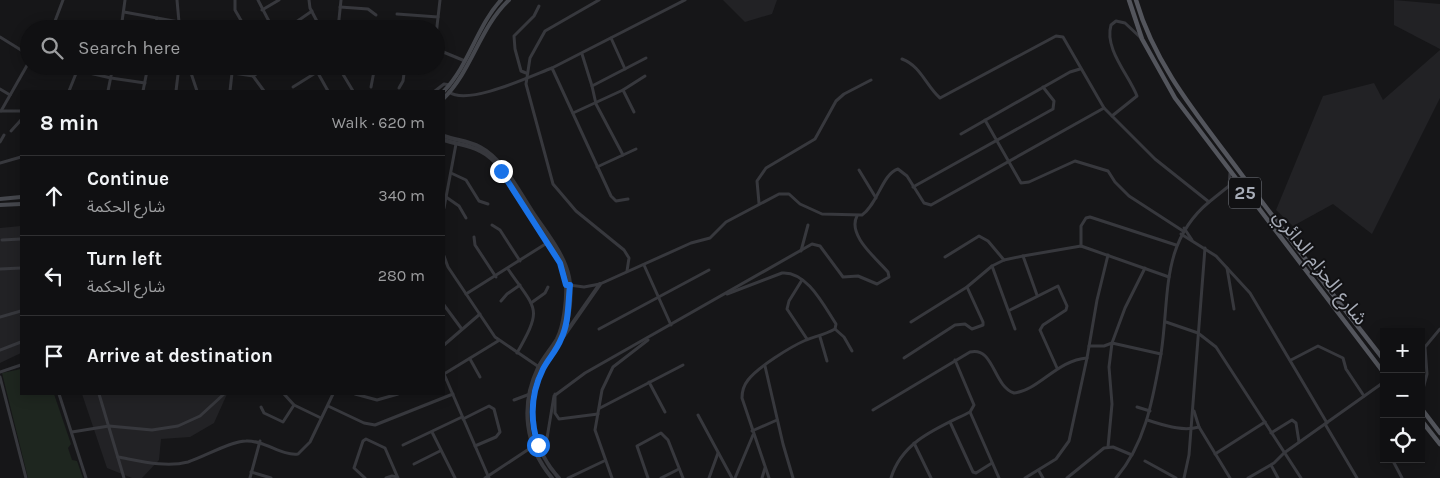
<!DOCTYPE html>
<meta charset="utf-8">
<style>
body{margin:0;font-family:Karla,"Noto Sans Arabic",sans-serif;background:#19191b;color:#f1f3f6}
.controls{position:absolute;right:15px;bottom:15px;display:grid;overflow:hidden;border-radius:0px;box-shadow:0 2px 12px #0003}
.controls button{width:45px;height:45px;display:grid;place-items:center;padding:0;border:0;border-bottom:1px solid #303032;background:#101012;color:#f1f3f6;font:25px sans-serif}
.stop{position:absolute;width:15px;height:15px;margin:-11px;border:4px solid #1a73e8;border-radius:50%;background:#fff}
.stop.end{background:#1a73e8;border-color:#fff;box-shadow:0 1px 5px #0008}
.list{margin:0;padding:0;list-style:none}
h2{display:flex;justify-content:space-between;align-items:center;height:65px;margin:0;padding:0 20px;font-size:21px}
h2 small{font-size:16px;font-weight:400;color:#9c9d9f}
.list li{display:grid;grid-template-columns:32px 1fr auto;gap:15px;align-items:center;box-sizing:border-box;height:80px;padding:0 20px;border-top:1px solid #303032}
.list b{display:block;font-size:19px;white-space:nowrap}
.list p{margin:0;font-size:16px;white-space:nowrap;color:#9c9d9f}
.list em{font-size:16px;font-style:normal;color:#9c9d9f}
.icon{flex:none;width:28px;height:28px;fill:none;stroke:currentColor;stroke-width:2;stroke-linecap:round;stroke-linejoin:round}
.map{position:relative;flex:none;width:1440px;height:478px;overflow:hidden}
.search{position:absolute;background:#101012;box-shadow:0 2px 12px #0003;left:20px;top:20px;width:425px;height:55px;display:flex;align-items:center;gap:12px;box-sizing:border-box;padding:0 18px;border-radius:28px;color:#9c9d9f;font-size:19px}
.panel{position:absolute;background:#101012;box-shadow:0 2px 12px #0003;left:20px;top:90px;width:425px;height:305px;border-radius:0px}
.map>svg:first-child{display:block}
.built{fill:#222225}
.green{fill:#1e261f}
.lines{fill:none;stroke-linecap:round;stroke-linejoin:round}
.minor{stroke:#37383d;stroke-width:3}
.tertiary{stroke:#37383d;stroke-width:4}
.secondary{stroke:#45474d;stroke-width:4}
.primary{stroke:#53555c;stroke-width:4.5}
.route{stroke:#1a73e8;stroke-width:6}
.labels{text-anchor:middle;stroke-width:4;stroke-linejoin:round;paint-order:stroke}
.shield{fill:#111113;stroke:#7b7e86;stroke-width:1}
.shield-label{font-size:18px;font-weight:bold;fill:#a8adb8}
.street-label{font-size:19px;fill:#a8adb8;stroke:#111113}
</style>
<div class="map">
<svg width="1440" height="478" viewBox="0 0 1440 478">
<rect width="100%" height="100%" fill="#161618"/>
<g class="built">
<polygon points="723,0 777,0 772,14 745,22"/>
<polygon points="1394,0 1440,4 1440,49 1394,25"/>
<polygon points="1440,50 1440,98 1372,234 1333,204 1293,226 1276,210 1323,96 1374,83 1383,100"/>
<polygon points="21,226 21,353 0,363 0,228"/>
<polygon points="82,394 227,394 214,423 190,437 161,439 159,460 142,478 132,478 107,468"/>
</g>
<polygon class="green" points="21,369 21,394 54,394 71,444 68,448 72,460 77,461 83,478 28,478 2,373"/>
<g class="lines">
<g class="minor">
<polyline points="177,0 179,22"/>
<polyline points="235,0 235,10 246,29"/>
<polyline points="258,0 273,29"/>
<polyline points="309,0 310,8 321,29"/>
<polyline points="599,0 545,31 530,58 526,84 553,184 576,211 624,250 629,258 627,271"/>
<polyline points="340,7 368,9 376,15"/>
<polyline points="262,10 279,0"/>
<polyline points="124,12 179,22 179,29"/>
<polyline points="397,14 438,17"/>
<polyline points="55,24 72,29"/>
<polyline points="52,29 63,0"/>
<polyline points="121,29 125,0"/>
<polyline points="155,29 157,18"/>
<polyline points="286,29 312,11"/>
<polyline points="338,29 341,0"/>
<polyline points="436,35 440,0"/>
<polyline points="0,37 29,55"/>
<polyline points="611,38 625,69"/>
<polyline points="436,49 465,61"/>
<polyline points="582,54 592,86"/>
<path d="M902,59C921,66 926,86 940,98L1056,36L1063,37L1104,108L1155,159L1209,202L1229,186H1240"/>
<polyline points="59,66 111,78 145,83"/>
<polyline points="187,66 253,76 268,66"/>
<polyline points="314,66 328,91"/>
<polyline points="338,66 353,91"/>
<polyline points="189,67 197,91"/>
<polyline points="552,68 685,0"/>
<polyline points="526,73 521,71 515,49 514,36 534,16 539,6"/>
<polyline points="253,76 264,91"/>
<polyline points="293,87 317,72"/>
<polyline points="371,87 375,66"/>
<polyline points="399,88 403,81 405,66"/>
<polyline points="0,89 10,95"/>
<polyline points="623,90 634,112"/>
<polyline points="69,91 77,71"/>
<polyline points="108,91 113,66"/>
<polyline points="143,91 148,66"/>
<polyline points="176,91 179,66"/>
<polyline points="230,91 232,73"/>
<polyline points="435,91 444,84 450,85"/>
<path d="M449,92C468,106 531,76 552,68L611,196L616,201L628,199"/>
<polyline points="1,111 29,62"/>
<polyline points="1,111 21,111"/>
<polyline points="573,113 623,90 645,76"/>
<path d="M1112,116L1137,96C1129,75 1104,49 1111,25L1116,21L1125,23L1141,38"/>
<polyline points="985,120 1021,183 1029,182 1075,161 1108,171 1115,182 1129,196 1183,231"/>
<polyline points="11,131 21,120"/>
<polyline points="961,134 1070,72 1080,69"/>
<polyline points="0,142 4,135"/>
<polyline points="623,155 636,149"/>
<polyline points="0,163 21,157"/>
<polyline points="597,167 623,155 596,104 592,86 646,58"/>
<polyline points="859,170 876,198"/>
<polyline points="451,173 466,180 479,201 488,204"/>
<polyline points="1229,186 1230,173"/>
<polyline points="913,187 1053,109 1054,101 1043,87"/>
<polyline points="446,197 459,206 466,218"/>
<polyline points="759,203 757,181 766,168 815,139 836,101 844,94 871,80"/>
<polyline points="444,208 456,144"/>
<polyline points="492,225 500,230 520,261"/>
<polyline points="1184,228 1192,240"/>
<polyline points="1181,234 1216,256 1250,293 1327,423"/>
<polyline points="474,237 475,245 496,277"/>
<polyline points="2,240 21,239"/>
<polyline points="1081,246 1081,226 1086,218 1090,217 1176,245"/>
<polyline points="801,251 808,225"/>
<polyline points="444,256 448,267 495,337 539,367"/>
<polyline points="1023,256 1037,295"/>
<polyline points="945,257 979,236 988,241 1004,260"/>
<polyline points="644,265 671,325"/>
<polyline points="992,266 1015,329"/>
<polyline points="1227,268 1234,309"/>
<polyline points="0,269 21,268"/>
<path d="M508,269C537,311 543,307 517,353"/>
<polyline points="802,280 789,301 787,309 807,339"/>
<path d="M569,285L584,287L600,284L691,243L710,238L726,222L779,194H789L800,204L822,214L862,215C878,204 882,174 898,169L907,176L924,203L931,205L1104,108"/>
<polyline points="466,294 547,243"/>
<path d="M727,294L782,273C807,271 824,306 836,324L835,329C824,335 816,336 806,340C790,347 758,367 748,380C744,385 742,392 742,398L769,478"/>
<polyline points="501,301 507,294 520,285"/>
<polyline points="531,303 545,293 548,287"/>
<polyline points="444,305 461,328"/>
<polyline points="1010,310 1058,286 1067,306 1066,310 1043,325 1040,330 1057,368"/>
<polyline points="0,317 21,311"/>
<polyline points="911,322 967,287 992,266 1004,260 1023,256 1081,246 1169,277"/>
<polyline points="1166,322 1198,333 1216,347 1301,478"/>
<polyline points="599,329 709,270"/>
<polyline points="835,329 844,337 852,351"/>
<polyline points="820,337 827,361"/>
<polyline points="444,345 480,314"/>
<polyline points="1089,346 1104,346 1112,343 1125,308 1145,268"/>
<polyline points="0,350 21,342"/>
<path d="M1161,354C1170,296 1160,243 1209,202"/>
<polyline points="904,358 955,325 965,324 972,329 983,325 983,322 967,287"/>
<polyline points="470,359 480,377"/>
<polyline points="955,360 974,405 970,412 999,478"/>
<polyline points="1291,360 1318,346 1343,358 1346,369 1364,396"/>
<polyline points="765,366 783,444 793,478"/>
<polyline points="0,372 21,365"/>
<polyline points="444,374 489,478"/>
<polyline points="444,374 498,341"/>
<polyline points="0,377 26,478"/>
<polyline points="649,382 665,412"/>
<polyline points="59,394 86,478"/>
<polyline points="99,394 124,478"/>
<polyline points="284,394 294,405 321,418"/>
<polyline points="355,394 377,400 398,394"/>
<polyline points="555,394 555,413 559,419 598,414"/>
<polyline points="1421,396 1427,374 1425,347 1440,329"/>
<polyline points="514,400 530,394"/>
<polyline points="328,406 364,423 375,425 453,394"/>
<polyline points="261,407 264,413 283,422 294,405"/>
<polyline points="1137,407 1150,411"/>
<polyline points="600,408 683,365"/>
<path d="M873,410L970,352C994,346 993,386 1014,393C1038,391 1057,360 1087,358"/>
<polyline points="1194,411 1199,427 1230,478"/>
<polyline points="698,415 732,478"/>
<polyline points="463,419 489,406 494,409 500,432 496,437 475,446"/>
<path d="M1147,420C1164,425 1182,432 1199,427"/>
<polyline points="950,422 973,472 976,473 992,463"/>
<polyline points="1325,424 1357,478"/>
<polyline points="752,431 777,420"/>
<polyline points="72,432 109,426 152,430 178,426 200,416 224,394"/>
<polyline points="432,432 455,478"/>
<polyline points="1271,433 1292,420 1296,423 1299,442"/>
<polyline points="914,443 931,478"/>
<polyline points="403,445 462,417"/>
<path d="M538,445L547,438L554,396L585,373L812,244L820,246L843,277L858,276L877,284L889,277L888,272C876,258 847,235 857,216"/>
<path d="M1108,447L1112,404L1109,367L1112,343L1161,354C1153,398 1146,443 1116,478"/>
<polyline points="1215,454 1265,422"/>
<path d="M118,457C140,461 166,468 188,462C204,457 231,441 246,441C265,440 281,456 298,454L310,442L333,394"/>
<polyline points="1392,459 1402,478"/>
<polyline points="1145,461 1176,478"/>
<polyline points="414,464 440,451"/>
<polyline points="1271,465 1278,478"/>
<polyline points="1039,471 1043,478"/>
<polyline points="251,472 271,478"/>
<polyline points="250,478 260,441"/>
<polyline points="365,478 354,468 363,441 366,439 385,448 398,478"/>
<polyline points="386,478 392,476 397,477"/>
<polyline points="485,478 532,447"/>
<polyline points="568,478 604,461"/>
<polyline points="612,478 595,430 602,390 613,367 648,340"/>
<polyline points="648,478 637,446 661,433 668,440 683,478"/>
<polyline points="661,478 679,469"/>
<polyline points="709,478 718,453"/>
<polyline points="735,478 753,435"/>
<polyline points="762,478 765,468"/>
<path d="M891,478C902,441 938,428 970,412"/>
<polyline points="1025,478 1056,459 1069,441 1087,358 1097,300 1108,255"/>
<polyline points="1067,478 1104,448 1113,447 1132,455"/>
<polyline points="1184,478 1189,455 1205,248"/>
<polyline points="1248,478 1274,463 1284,453 1384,382"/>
</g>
<g class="tertiary">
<path d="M444,136C455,140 469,141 480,147C503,159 518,190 532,211C545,231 564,253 569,277C573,295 569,324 561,340C554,354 543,365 538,380C526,414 534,451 559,478"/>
<path d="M444,140C455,144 470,145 480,151C501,161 515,191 527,210C540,231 564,257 566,283C567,299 564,325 557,339C551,349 543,358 538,368C520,406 525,446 552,478"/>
<polyline points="563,337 600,284"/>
</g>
<g class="secondary">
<path d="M444,91C469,65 477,26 501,0"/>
<path d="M444,98C472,70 480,27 509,0"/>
<polyline points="0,199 21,197"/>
<polyline points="0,205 21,204"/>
</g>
<g class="primary">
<polyline points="1129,0 1142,39 1175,98 1384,373"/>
<path d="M1136,0C1155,66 1199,117 1239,171C1286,235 1335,297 1384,360"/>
<polyline points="1421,408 1440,433"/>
<polyline points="1421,420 1440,444"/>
</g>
</g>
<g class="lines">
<path class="route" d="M501,171L560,263L566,285H570C568,303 569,323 561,339C557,350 548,359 543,369C531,393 530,420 538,445"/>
</g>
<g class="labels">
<rect class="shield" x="1229" y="177.5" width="32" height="31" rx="4"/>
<g class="shield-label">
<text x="1245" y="199">25</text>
</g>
<g class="street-label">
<text transform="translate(1321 267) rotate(52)" y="7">شارع الحزام الدائري</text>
</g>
</g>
</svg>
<div class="controls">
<button>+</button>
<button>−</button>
<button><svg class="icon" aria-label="locate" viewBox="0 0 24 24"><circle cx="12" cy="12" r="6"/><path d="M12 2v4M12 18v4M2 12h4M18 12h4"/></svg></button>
</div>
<div class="stop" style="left:538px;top:445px"></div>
<div class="stop end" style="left:501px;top:171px"></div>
<div class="search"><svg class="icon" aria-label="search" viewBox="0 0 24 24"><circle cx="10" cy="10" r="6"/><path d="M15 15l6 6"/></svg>Search here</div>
<section class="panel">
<h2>8 min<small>Walk · 620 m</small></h2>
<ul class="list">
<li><svg class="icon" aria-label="ahead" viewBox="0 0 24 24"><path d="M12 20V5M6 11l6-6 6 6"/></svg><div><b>Continue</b><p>شارع الحكمة</p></div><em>340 m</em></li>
<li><svg class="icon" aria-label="left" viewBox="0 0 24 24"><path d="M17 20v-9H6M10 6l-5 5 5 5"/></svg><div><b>Turn left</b><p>شارع الحكمة</p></div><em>280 m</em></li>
<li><svg class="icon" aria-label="arrive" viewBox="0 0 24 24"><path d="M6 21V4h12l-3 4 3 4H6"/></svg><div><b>Arrive at destination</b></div></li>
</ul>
</section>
</div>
